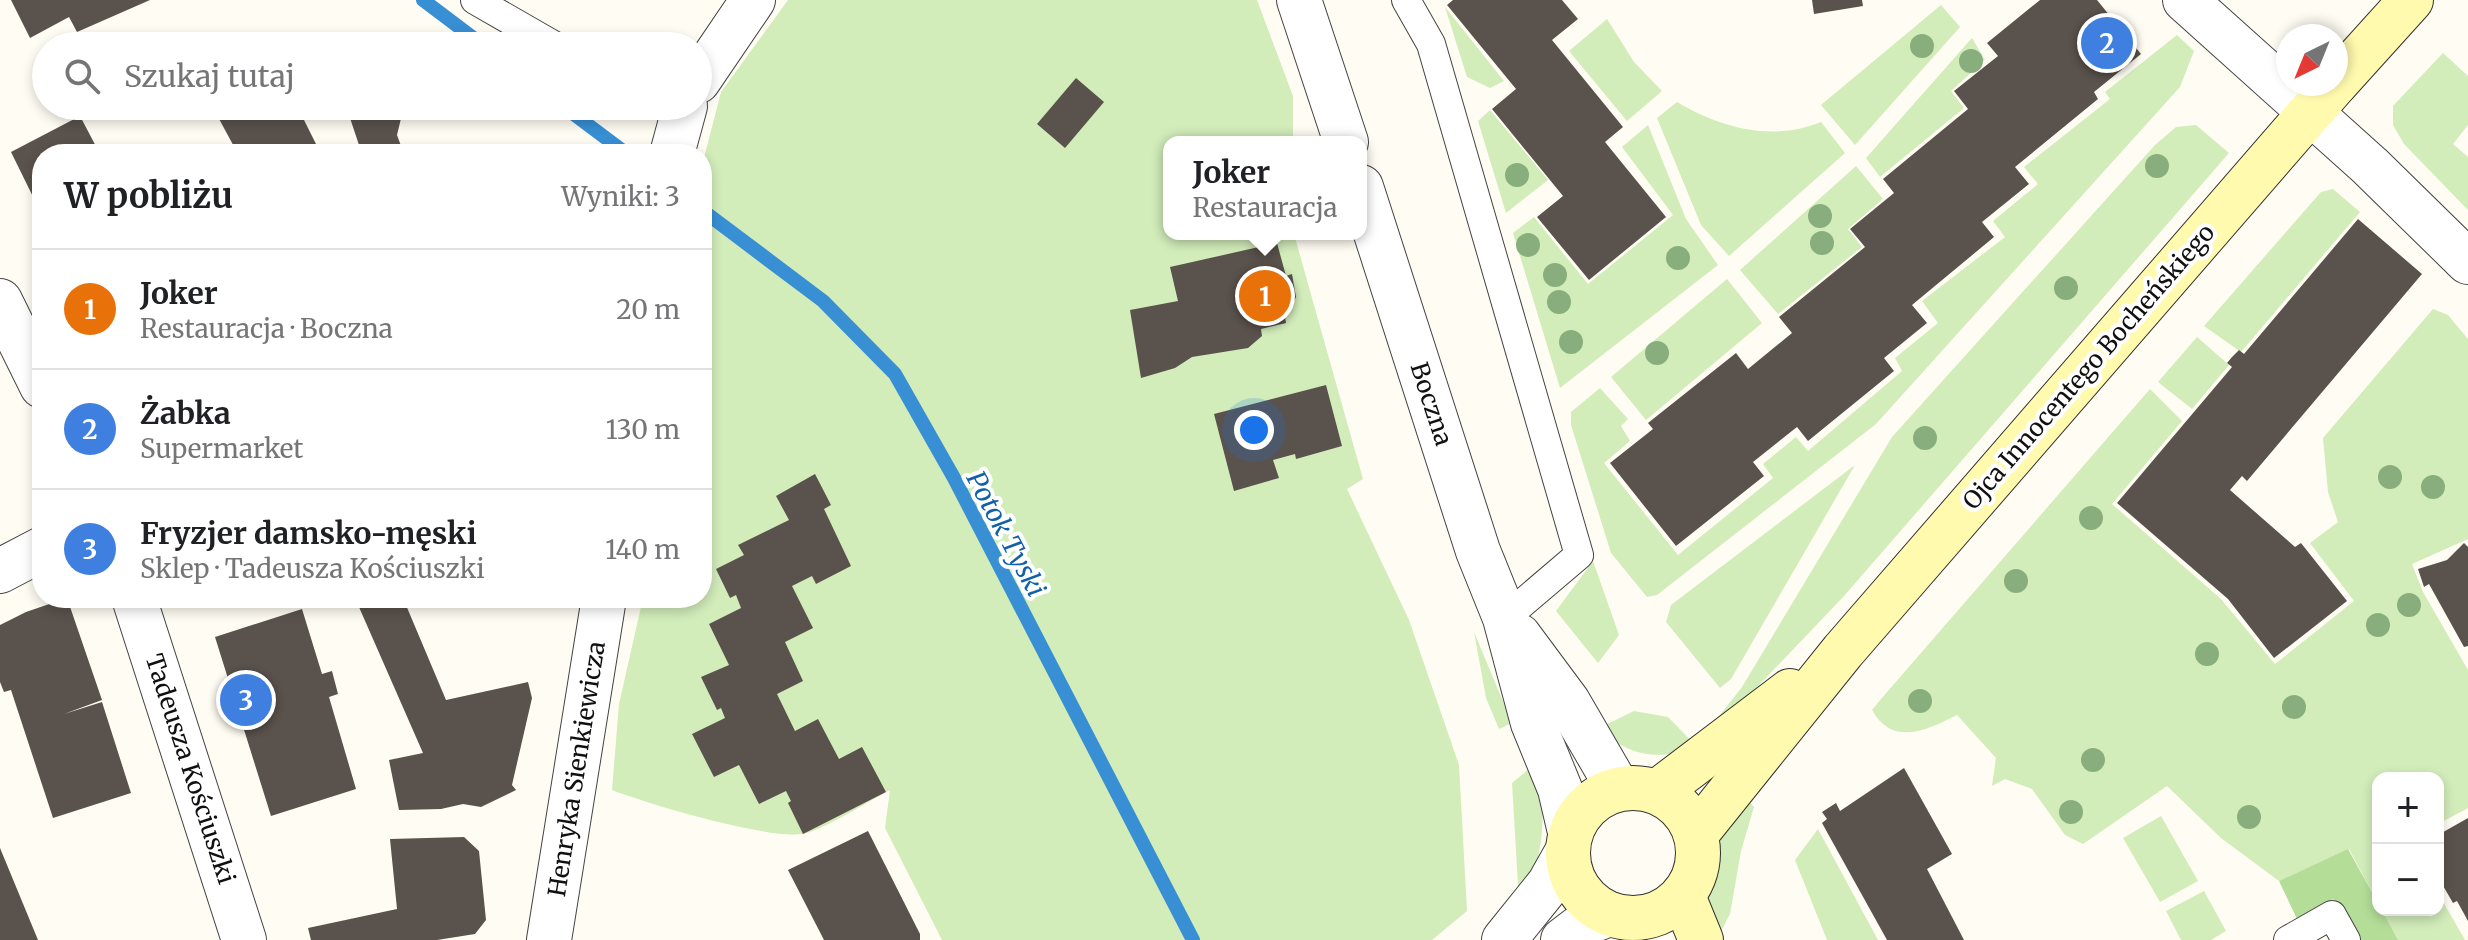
<!DOCTYPE html>
<html lang="pl">
<meta charset="utf-8">
<style>
body{margin:0;font-family:Merriweather,serif;background:#f6f6f6;color:#202124}
.controls{position:absolute;right:24px;bottom:24px;display:grid;overflow:hidden;border-radius:16px;box-shadow:0 4px 12px #0003}
.controls button{width:72px;height:72px;display:grid;place-items:center;padding:0;border:0;border-bottom:2px solid #e0e0e0;background:#fff;color:#202124;font:40px sans-serif}
.compass{position:absolute;left:2276px;top:24px;width:72px;height:72px;border-radius:50%;background:#fff;box-shadow:0 4px 12px #0003;rotate:223deg}
.you{position:absolute;left:1254px;top:430px;width:28px;height:28px;margin:-20px;border:6px solid #fff;border-radius:50%;background:#1a73e8;box-shadow:0 0 0 12px #1a73e833}
.badge{display:grid;place-items:center;width:52px;height:52px;border-radius:50%;background:#c92020;color:#fff;font-size:26px;font-weight:700}
.pin{position:absolute;translate:-50% -50%;border:4px solid #fff;box-shadow:0 2px 8px #0006}
.popup{position:absolute;left:1163px;top:136px;width:204px;height:104px;box-sizing:border-box;display:grid;place-content:center;border-radius:16px;background:#fff;filter:drop-shadow(0 2px 6px #0005);font-size:26px;white-space:nowrap;color:#757577}
.popup b{font-size:30px;color:#202124}
.popup::after{content:'';position:absolute;left:50%;top:100%;margin-left:-16px;border:16px solid transparent;border-top-color:#fff}
.list{margin:0;padding:0;list-style:none}
h2{display:flex;justify-content:space-between;align-items:center;height:104px;margin:0;padding:0 32px;font-size:34px}
h2 small{font-size:26px;font-weight:400;color:#757577}
.list li{display:grid;grid-template-columns:52px 1fr auto;gap:24px;align-items:center;box-sizing:border-box;height:120px;padding:0 32px;border-top:2px solid #e0e0e0}
.list b{display:block;font-size:30px;white-space:nowrap}
.list p{margin:0;font-size:26px;white-space:nowrap;color:#757577}
.list em{font-size:26px;font-style:normal;color:#757577}
.icon{flex:none;width:44px;height:44px;fill:none;stroke:currentColor;stroke-width:2;stroke-linecap:round;stroke-linejoin:round}
.map{position:relative;flex:none;width:2468px;height:940px;overflow:hidden}
.search{position:absolute;background:#fff;box-shadow:0 4px 12px #0003;left:32px;top:32px;width:680px;height:88px;display:flex;align-items:center;gap:20px;box-sizing:border-box;padding:0 28px;border-radius:44px;color:#757577;font-size:30px}
.panel{position:absolute;background:#fff;box-shadow:0 4px 12px #0003;left:32px;top:144px;width:680px;height:464px;border-radius:32px}
.map>svg:first-child{display:block}
.green{fill:#d2ecba}
.forest{fill:#b4de98}
.lines{fill:none;stroke-linecap:round;stroke-linejoin:round}
.stream{stroke:#388fd4;stroke-width:14}
.building{fill:#5a524c}
.lane-casing{stroke:#434343;stroke-width:30}
.street-casing{stroke:#434343;stroke-width:46}
.secondary-casing{stroke:#323232;stroke-width:46}
.lane{stroke:#fff;stroke-width:28}
.street{stroke:#fff;stroke-width:44}
.secondary{stroke:#fffaae;stroke-width:44}
.tree{fill:#89ae7d}
.labels{text-anchor:middle;stroke-width:8;stroke-linejoin:round;paint-order:stroke}
.street-label{font-size:24px;fill:#101010;stroke:#fff}
.water-label{font-size:26px;font-style:italic;fill:#1160aa;stroke:#fff}
</style>
<div class="map">
<svg width="2468" height="940" viewBox="0 0 2468 940">
<rect width="100%" height="100%" fill="#fffdf3"/>
<g class="green">
<path d="M788,0H1257L1293,96V142H1169V234H1294L1363,479L1347,489L1409,620L1459,765L1467,911L1432,940H942L885,828L890,790C871,800 820,832 802,834C766,839 648,804 612,790L619,704L643,598H702L705,154L721,92Z"/>
<polygon points="1941,5 1960,27 1855,145 1821,105"/>
<polygon points="1445,7 1504,81 1490,88 1467,77"/>
<polygon points="1607,19 1634,62 1662,91 1627,121 1569,51"/>
<polygon points="2177,35 2194,51 2180,87 1876,424 1657,595 1647,597 1611,553 1571,425 1571,412 1600,388 1628,419 1621,426 1630,441 1604,463 1678,555 1773,478 1763,464 1796,437 1808,451 1902,371 1895,358 1938,323 1922,301 2005,237 1993,221 2038,184 2024,167 2110,99 2105,92"/>
<polygon points="1972,38 1985,60 1951,91 1964,108 1880,177 1866,158"/>
<polygon points="2443,53 2468,76 2468,125 2453,144 2468,157 2468,210 2404,144 2393,125 2393,106"/>
<path d="M1677,102C1721,128 1772,142 1821,122L1845,153L1729,256L1701,225L1657,118Z"/>
<polygon points="1490,110 1548,180 1506,213 1478,121"/>
<polygon points="1648,125 1686,219 1718,265 1560,388 1513,233 1534,217 1588,284 1673,215 1622,147"/>
<polygon points="2196,125 2229,153 1844,596 1720,726 1716,720 1742,687 1892,437 2155,145 2176,127"/>
<polygon points="1856,166 1883,199 1848,229 1862,247 1778,314 1740,270"/>
<polygon points="2333,189 2360,212 2241,352 2204,326 2321,192"/>
<polygon points="1727,279 1762,323 1646,420 1611,377"/>
<path d="M2433,309L2448,315L2468,339V539L2412,564L2423,592L2468,670V808L2438,824V778H2378V903L2349,849L2279,881L2221,838L2167,786L2083,844L2065,835L2032,789L2005,779L1992,786L1996,758L1957,715C1929,729 1893,748 1872,710L1881,699L2150,389L2182,421L2112,504L2221,599L2275,664L2354,601L2310,543L2338,522L2328,492L2323,438Z"/>
<polygon points="2197,337 2229,365 2192,409 2158,382"/>
<polygon points="1855,465 1731,679 1720,688 1666,622 1671,605"/>
<polygon points="1593,561 1619,635 1598,663 1556,611"/>
<polygon points="1474,632 1512,723 1499,729 1486,698"/>
<path d="M1634,711L1668,717L1697,747C1661,761 1627,757 1599,728Z"/>
<path d="M1535,764C1548,810 1545,861 1519,902L1512,783Z"/>
<path d="M1744,796L1754,807L1741,851L1730,914L1719,935C1707,910 1704,872 1714,846C1720,829 1735,812 1744,796Z"/>
<polygon points="2161,816 2198,881 2160,902 2123,838"/>
<polygon points="1818,829 1878,940 1827,940 1795,860"/>
<polygon points="2204,891 2226,931 2211,940 2181,940 2166,911"/>
<polygon points="2438,893 2465,940 2398,940 2382,910 2438,910"/>
</g>
<polygon class="forest" points="2348,849 2378,903 2378,910 2382,910 2398,940 2357,940 2333,899 2297,919 2279,881"/>
<g class="lines">
<g class="stream">
<polyline points="423,0 484,46"/>
<polyline points="563,106 627,154"/>
<polyline points="702,210 823,301 895,374 954,478 1193,940"/>
</g>
</g>
<g class="building">
<polygon points="11,0 150,0 77,32 69,17 30,38"/>
<polygon points="1453,0 1562,0 1578,19 1552,40 1623,127 1605,142 1666,217 1589,280 1537,217 1563,196 1492,109 1516,89 1447,5"/>
<polygon points="1812,0 1862,0 1863,6 1814,14"/>
<polygon points="2040,0 2097,0 2141,54 2094,92 2098,99 2015,167 2029,184 1982,222 1994,237 1912,305 1927,323 1884,358 1894,371 1808,441 1797,427 1753,462 1764,476 1676,546 1610,463 1653,429 1648,423 1736,353 1748,369 1792,333 1779,317 1865,247 1850,229 1894,193 1883,179 1968,109 1954,91 1998,56 1987,43"/>
<polygon points="1076,78 1104,102 1065,148 1037,124"/>
<polygon points="239,106 297,106 321,154 238,154 218,117"/>
<polygon points="346,106 404,106 397,135 404,154 362,154"/>
<polygon points="80,116 100,154 42,154 42,215 11,152"/>
<polygon points="2358,219 2422,274 2247,481 2242,476 2230,490 2295,547 2301,543 2347,601 2274,658 2228,599 2117,503 2232,367 2227,363 2232,357 2239,350 2244,354"/>
<polygon points="1277,243 1286,276 1292,274 1296,297 1293,303 1283,305 1286,323 1261,329 1262,336 1248,348 1192,357 1175,368 1141,378 1130,310 1178,301 1170,267"/>
<polygon points="1326,385 1342,446 1296,459 1295,454 1273,460 1279,478 1234,491 1214,414"/>
<polygon points="815,474 831,505 824,509 851,566 816,584 812,576 792,586 813,628 785,642 803,681 777,694 795,731 818,719 839,759 862,747 886,792 803,834 788,803 791,801 786,791 759,804 739,765 714,777 692,734 725,718 721,708 717,710 701,677 729,665 709,624 741,608 736,595 730,598 716,569 744,555 738,545 789,520 776,496"/>
<polygon points="2464,543 2468,547 2468,646 2464,647 2429,584 2424,587 2418,569 2447,560"/>
<polygon points="67,598 102,700 64,714 102,702 131,793 53,818 11,690 4,692 0,682 0,625 26,612"/>
<polygon points="355,598 403,598 446,700 528,682 532,698 512,785 516,790 481,807 463,804 441,809 399,810 389,760 423,753"/>
<polygon points="302,609 322,674 332,671 338,694 329,697 356,789 271,816 215,637"/>
<polygon points="1904,768 1952,854 1927,869 1964,940 1887,940 1822,823 1827,819 1822,812 1836,803 1840,811"/>
<polygon points="2468,818 2468,921 2457,901 2453,903 2438,877 2438,835"/>
<polygon points="868,831 920,934 920,940 824,940 788,870"/>
<polygon points="464,837 479,851 486,920 475,934 437,940 311,940 308,928 397,909 390,839"/>
<polygon points="0,848 38,940 0,940"/>
</g>
<g class="lines">
<defs>
<g id="lane">
<polyline points="475,0 555,46"/>
<polyline points="1406,0 1431,44 1579,555 1505,618"/>
<polyline points="2288,940 2332,915 2346,940"/>
</g>
<g id="street">
<polyline points="1299,0 1346,142"/>
<polyline points="2185,0 2370,166 2468,262"/>
<polyline points="698,81 753,0"/>
<polyline points="672,154 685,106"/>
<polyline points="1361,187 1478,551 1505,618 1533,723 1560,789 1570,832"/>
<polyline points="0,301 42,386"/>
<polyline points="0,571 42,549"/>
<polyline points="134,598 244,940"/>
<polyline points="1519,636 1568,702 1618,788"/>
<polyline points="549,940 604,598"/>
<polyline points="1504,940 1549,884 1567,852"/>
<polyline points="1563,940 1584,924 1609,914"/>
</g>
<g id="secondary">
<polyline points="2336,83 2411,0"/>
<circle cx="1633" cy="853" r="65"/>
<polyline points="1657,792 1790,691"/>
<polyline points="1696,834 1843,651 2335,84"/>
<polyline points="1683,896 1701,940"/>
</g>
</defs>
<use href="#lane" class="lane-casing"/>
<use href="#street" class="street-casing"/>
<use href="#secondary" class="secondary-casing"/>
<use href="#lane" class="lane"/>
<use href="#street" class="street"/>
<use href="#secondary" class="secondary"/>
</g>
<g class="tree">
<circle cx="1922" cy="46" r="12"/>
<circle cx="1971" cy="61" r="12"/>
<circle cx="2157" cy="166" r="12"/>
<circle cx="1517" cy="175" r="12"/>
<circle cx="1820" cy="216" r="12"/>
<circle cx="1822" cy="243" r="12"/>
<circle cx="1528" cy="245" r="12"/>
<circle cx="1678" cy="258" r="12"/>
<circle cx="1555" cy="275" r="12"/>
<circle cx="2066" cy="288" r="12"/>
<circle cx="1559" cy="302" r="12"/>
<circle cx="1571" cy="342" r="12"/>
<circle cx="1657" cy="353" r="12"/>
<circle cx="1925" cy="438" r="12"/>
<circle cx="2390" cy="477" r="12"/>
<circle cx="2433" cy="487" r="12"/>
<circle cx="2091" cy="518" r="12"/>
<circle cx="2016" cy="581" r="12"/>
<circle cx="2409" cy="605" r="12"/>
<circle cx="2378" cy="625" r="12"/>
<circle cx="2207" cy="654" r="12"/>
<circle cx="1920" cy="701" r="12"/>
<circle cx="2294" cy="707" r="12"/>
<circle cx="2093" cy="760" r="12"/>
<circle cx="2071" cy="812" r="12"/>
<circle cx="2249" cy="817" r="12"/>
</g>
<g class="labels">
<g class="street-label">
<text transform="translate(2089 367) rotate(-49)" y="8">Ojca Innocentego Bocheńskiego</text>
<text transform="translate(1431 404) rotate(72)" y="8">Boczna</text>
<text transform="translate(190 769) rotate(72)" y="8">Tadeusza Kościuszki</text>
<text transform="translate(577 769) rotate(-81)" y="8">Henryka Sienkiewicza</text>
</g>
<g class="water-label">
<text transform="translate(1006 534) rotate(62)" y="9">Potok Tyski</text>
</g>
</g>
</svg>
<div class="controls">
<button>+</button>
<button>−</button>
</div>
<svg class="compass" viewBox="-18 -18 36 36"><path d="M0-13l5 13h-10z" fill="#e53935"/><path d="M0 13l5-13h-10z" fill="#757577"/></svg>
<div class="you"></div>
<div class="pin badge" style="left:1265px;top:296px;background:#e8710a">1</div>
<div class="popup"><b>Joker</b>Restauracja</div>
<div class="pin badge" style="left:2107px;top:43px;background:#3f7fe0">2</div>
<div class="pin badge" style="left:246px;top:700px;background:#3f7fe0">3</div>
<div class="search"><svg class="icon" aria-label="search" viewBox="0 0 24 24"><circle cx="10" cy="10" r="6"/><path d="M15 15l6 6"/></svg>Szukaj tutaj</div>
<section class="panel">
<h2>W pobliżu<small>Wyniki: 3</small></h2>
<ul class="list">
<li><span class="badge" style="background:#e8710a">1</span><div><b>Joker</b><p>Restauracja · Boczna</p></div><em>20 m</em></li>
<li><span class="badge" style="background:#3f7fe0">2</span><div><b>Żabka</b><p>Supermarket</p></div><em>130 m</em></li>
<li><span class="badge" style="background:#3f7fe0">3</span><div><b>Fryzjer damsko-męski</b><p>Sklep · Tadeusza Kościuszki</p></div><em>140 m</em></li>
</ul>
</section>
</div>
